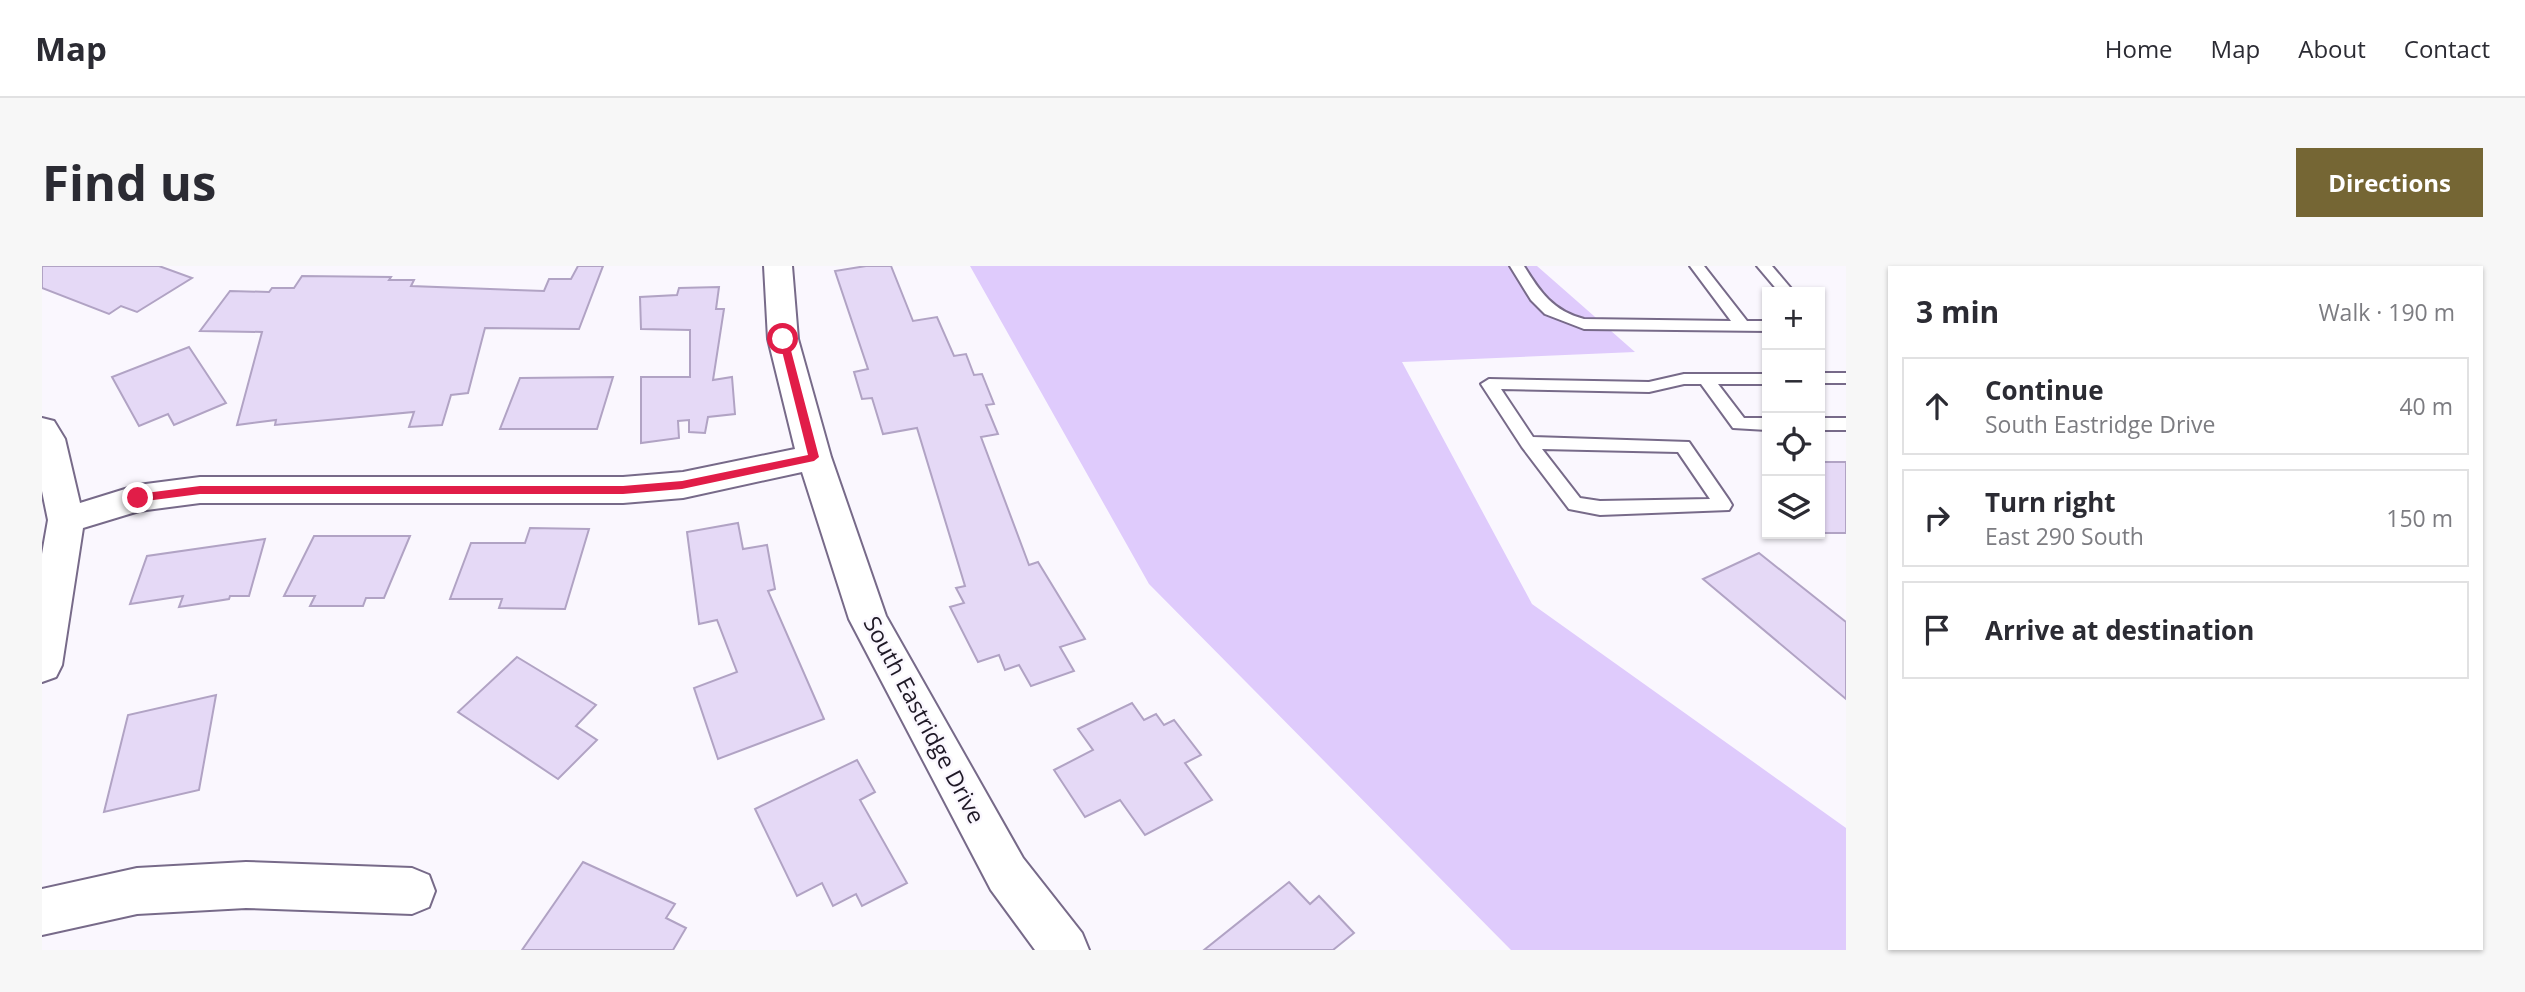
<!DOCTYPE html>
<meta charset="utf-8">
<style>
body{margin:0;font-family:"Open Sans",sans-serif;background:#f7f7f7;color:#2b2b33}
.controls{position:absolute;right:21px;top:21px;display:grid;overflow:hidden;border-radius:0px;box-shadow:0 2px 5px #0004}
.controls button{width:63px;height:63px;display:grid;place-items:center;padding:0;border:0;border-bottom:2px solid #e1e1e2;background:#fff;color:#2b2b33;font:35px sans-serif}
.stop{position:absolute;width:21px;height:21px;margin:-16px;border:5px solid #e11d48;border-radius:50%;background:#fff}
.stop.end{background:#e11d48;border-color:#fff;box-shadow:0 2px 7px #0008}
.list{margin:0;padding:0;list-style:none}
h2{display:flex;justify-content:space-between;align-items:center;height:91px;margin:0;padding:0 28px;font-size:30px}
h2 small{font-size:23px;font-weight:400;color:#7c7c81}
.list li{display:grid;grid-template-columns:46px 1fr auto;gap:21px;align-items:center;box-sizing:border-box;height:98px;margin:0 14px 14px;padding:0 14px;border:2px solid #e1e1e2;border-radius:0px}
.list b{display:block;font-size:26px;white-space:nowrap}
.list p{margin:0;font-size:23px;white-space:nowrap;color:#7c7c81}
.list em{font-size:23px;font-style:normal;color:#7c7c81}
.icon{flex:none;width:38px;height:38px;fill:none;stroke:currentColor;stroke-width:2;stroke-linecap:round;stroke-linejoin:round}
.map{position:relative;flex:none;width:1804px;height:684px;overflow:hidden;border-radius:0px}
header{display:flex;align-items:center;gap:42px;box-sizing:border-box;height:98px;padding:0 35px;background:#fff;border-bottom:2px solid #e1e1e2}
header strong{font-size:33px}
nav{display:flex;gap:38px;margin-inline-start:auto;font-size:24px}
.intro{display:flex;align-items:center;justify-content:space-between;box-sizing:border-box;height:168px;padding:0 42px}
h1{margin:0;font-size:49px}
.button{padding:18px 32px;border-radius:0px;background:#756634;color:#fff;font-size:24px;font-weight:700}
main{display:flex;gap:42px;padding:0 42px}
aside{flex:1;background:#fff;border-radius:0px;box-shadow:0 2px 5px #0004}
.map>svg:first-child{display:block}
.green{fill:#dfcbfc}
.building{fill:#e5d9f6;stroke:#b1a3c4;stroke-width:2}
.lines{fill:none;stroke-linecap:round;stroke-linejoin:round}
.lane-casing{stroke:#776a89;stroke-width:4}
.street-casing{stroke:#776a89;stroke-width:4}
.lane{fill:#fff;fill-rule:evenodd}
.street{fill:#fff;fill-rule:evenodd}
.route{fill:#e11d48}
.labels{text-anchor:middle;stroke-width:5;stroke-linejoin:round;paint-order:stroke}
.street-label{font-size:23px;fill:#1e1825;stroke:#faf7fe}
</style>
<header>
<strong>Map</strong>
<nav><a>Home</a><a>Map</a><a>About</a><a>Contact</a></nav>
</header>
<div class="intro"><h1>Find us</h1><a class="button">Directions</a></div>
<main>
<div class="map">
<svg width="1804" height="684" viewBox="0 0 1804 684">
<rect width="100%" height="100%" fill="#faf7fe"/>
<polygon class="green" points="928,0 1495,0 1593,86 1360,96 1490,338 1804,562 1804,684 1469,684 1107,318"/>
<g class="building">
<polygon points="0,0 117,0 150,12 95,46 79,40 67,48 0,22"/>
<polygon points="536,0 561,0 537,63 443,62 426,127 409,129 400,159 367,161 372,146 233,159 234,154 195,159 220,66 158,65 188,25 227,26 230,22 252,22 260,10 349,11 347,14 372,14 369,20 502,25 507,13 529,13"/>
<polygon points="824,0 849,0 871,55 895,51 912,90 924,88 932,109 940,108 952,138 944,139 956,168 939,171 987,299 996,296 1043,373 1018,381 1032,405 989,420 977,399 963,404 957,389 936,396 908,341 922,337 914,322 923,320 875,162 841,168 830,132 820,133 812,106 826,103 793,5"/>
<polygon points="677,21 674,43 682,43 671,114 690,111 693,148 666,151 663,167 647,166 647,154 636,155 637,172 599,177 599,111 648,111 648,64 599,63 598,31 635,29 637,22"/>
<polygon points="147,81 184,137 132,159 126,148 97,160 70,111"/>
<polygon points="571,111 555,163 458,163 478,112"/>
<rect x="1778" y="196" width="26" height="71"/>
<polygon points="696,257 701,283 725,279 733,323 726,325 782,453 676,493 652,422 695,406 675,354 657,358 645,266"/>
<polygon points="488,262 547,263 523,343 457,342 460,333 408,333 429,277 483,277"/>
<polygon points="272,270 368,270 342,332 324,332 321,340 268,340 273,330 242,330"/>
<polygon points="223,273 207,330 188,330 187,333 137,341 141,330 88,338 105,290"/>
<polygon points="1717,287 1804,356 1804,433 1661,313"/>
<polygon points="475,391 554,439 534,460 555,474 516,513 416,446"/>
<polygon points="174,429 157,524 62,546 86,449"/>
<polygon points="1090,437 1102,454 1114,448 1122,459 1132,454 1159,489 1143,497 1170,534 1103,569 1078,534 1043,551 1012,504 1051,484 1036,463"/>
<polygon points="815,494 833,526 818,534 865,617 820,640 814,628 791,640 780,617 755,630 713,543"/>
<polygon points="541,596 633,638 624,652 644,662 631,684 480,684"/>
<polygon points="1247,616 1268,638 1277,630 1312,667 1291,684 1162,684"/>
</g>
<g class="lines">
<defs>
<g id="lane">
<path d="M1468,0H1482C1498,26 1511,45 1542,53L1689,55L1648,0H1662L1705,55H1725V65L1542,63L1503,48L1489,34Z"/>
<polygon points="1715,0 1730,0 1752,26 1737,26"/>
<rect x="1778" y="107" width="26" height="10"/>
<path d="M1642,108H1725V118H1676L1702,152H1725V164L1691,162L1659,118H1642L1607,126L1459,123L1491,171L1647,176L1687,234L1690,239L1687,244L1558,249L1527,243L1480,181L1439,118L1447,113L1607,116ZM1500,183L1636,186L1668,233L1558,235L1538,232Z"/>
<rect x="1778" y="152" width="26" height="12"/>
</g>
<g id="street">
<polygon points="722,0 750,0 756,73 789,191 844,350 981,592 1040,667 1047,684 993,684 949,624 807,353 760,206 641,232 581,237 158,237 97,245 41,262 20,399 14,411 0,416 0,288 6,254 0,225 0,152 12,155 23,173 38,237 96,219 158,211 581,211 641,206 753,183 726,73"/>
<polygon points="204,596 370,602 387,609 393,625 387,641 370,648 204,642 95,648 0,669 0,623 95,602"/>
</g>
</defs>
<use href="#lane" class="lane-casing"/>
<use href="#street" class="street-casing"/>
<use href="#lane" class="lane"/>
<use href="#street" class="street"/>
</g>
<polygon class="route" points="741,70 746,73 777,191 772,195 640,223 581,228 158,228 96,236 90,232 96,228 158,220 581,220 640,215 766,189 737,73"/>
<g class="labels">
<g class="street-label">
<text transform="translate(882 454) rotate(62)" y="8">South Eastridge Drive</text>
</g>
</g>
</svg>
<div class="controls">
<button>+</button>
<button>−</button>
<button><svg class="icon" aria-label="locate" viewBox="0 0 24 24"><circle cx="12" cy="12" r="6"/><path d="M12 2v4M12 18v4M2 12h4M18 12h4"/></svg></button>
<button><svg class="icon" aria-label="layers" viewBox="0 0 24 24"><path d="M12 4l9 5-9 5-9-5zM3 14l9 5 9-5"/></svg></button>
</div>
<div class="stop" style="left:741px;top:73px"></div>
<div class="stop end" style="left:96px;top:232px"></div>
</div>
<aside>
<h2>3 min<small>Walk · 190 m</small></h2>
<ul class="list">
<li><svg class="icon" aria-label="ahead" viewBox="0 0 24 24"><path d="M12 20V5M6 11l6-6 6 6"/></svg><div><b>Continue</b><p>South Eastridge Drive</p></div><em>40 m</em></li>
<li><svg class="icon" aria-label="right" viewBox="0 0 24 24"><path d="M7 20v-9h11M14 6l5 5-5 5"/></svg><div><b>Turn right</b><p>East 290 South</p></div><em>150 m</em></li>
<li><svg class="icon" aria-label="arrive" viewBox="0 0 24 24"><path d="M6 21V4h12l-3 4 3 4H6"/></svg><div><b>Arrive at destination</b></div></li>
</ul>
</aside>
</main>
